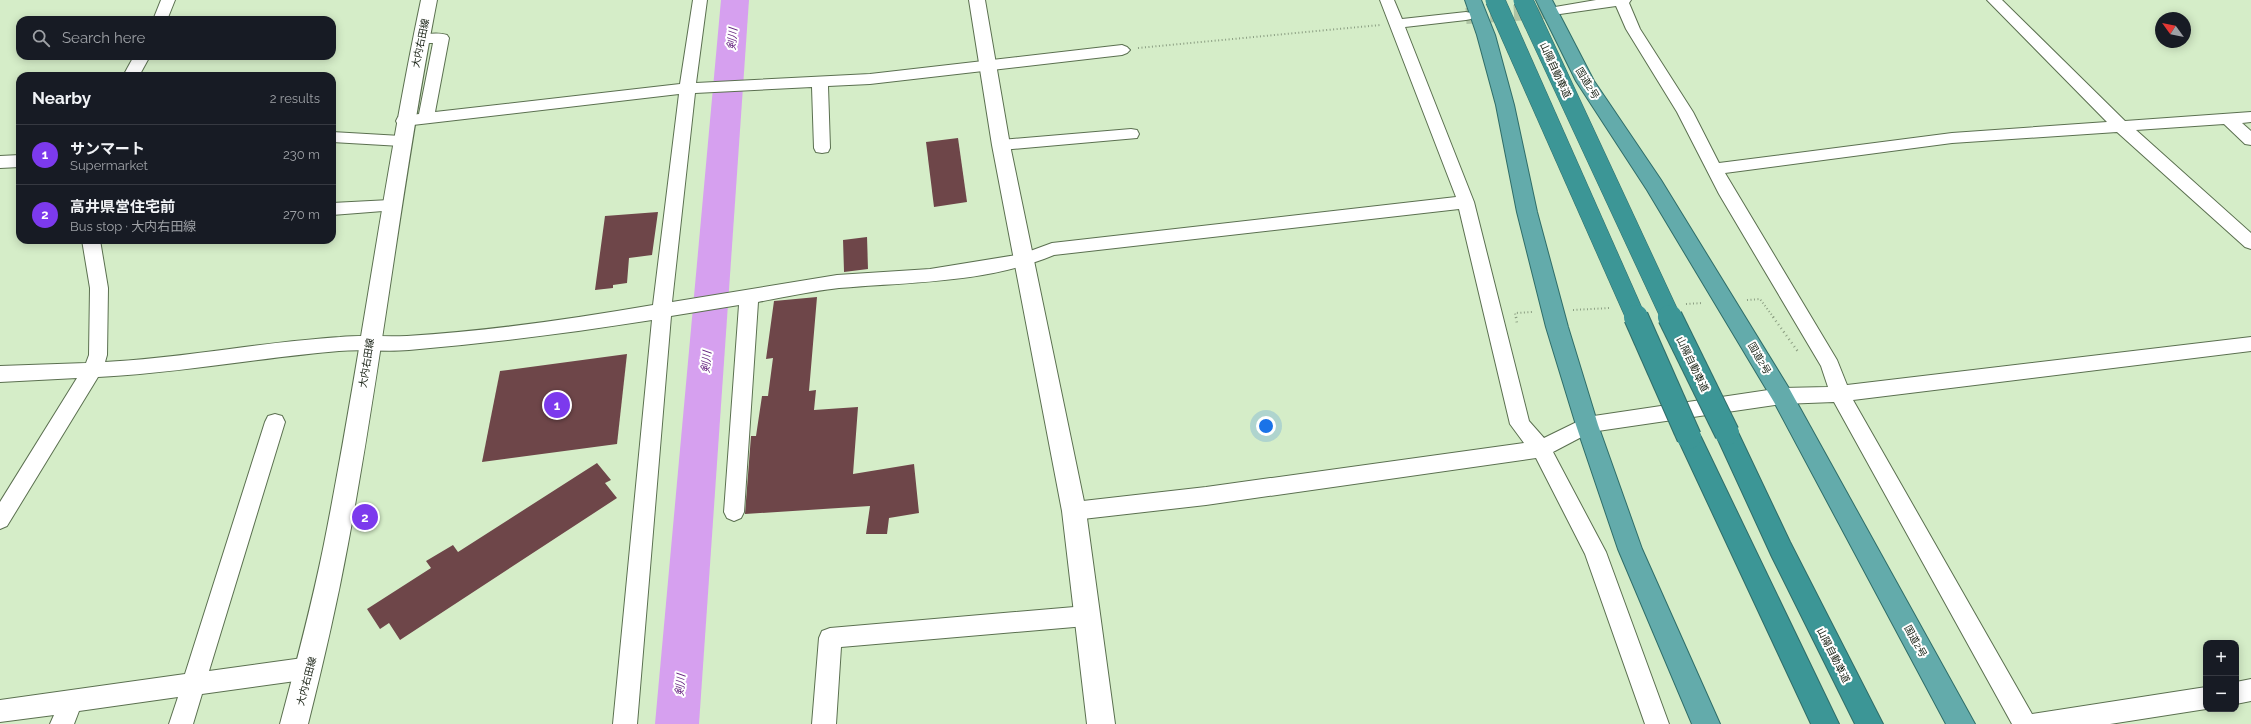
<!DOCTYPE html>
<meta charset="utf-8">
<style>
body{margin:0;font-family:Raleway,"Noto Sans JP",sans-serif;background:#242831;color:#f1f3f6}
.controls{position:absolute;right:12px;bottom:12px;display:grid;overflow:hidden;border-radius:8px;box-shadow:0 2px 10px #0003}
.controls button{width:36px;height:36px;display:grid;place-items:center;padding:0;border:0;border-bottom:1px solid #363941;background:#171b24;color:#f1f3f6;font:20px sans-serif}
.compass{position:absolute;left:2155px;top:12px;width:36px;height:36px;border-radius:50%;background:#171b24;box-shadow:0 2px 10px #0003;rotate:303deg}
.you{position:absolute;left:1266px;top:426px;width:14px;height:14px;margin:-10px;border:3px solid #fff;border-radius:50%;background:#1a73e8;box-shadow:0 0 0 6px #1a73e833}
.badge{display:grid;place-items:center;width:26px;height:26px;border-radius:50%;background:#7c3aed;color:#fff;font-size:13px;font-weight:700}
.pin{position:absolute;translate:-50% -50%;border:2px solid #fff;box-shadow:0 1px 4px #0006}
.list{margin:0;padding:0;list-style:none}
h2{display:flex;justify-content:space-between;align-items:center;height:52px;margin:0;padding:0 16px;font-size:17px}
h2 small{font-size:13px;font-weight:400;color:#9ea1a6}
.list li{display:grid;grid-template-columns:26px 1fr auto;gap:12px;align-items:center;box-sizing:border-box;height:60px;padding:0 16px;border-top:1px solid #363941}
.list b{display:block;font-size:15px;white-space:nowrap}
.list p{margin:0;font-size:13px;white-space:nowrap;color:#9ea1a6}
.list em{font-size:13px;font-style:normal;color:#9ea1a6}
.icon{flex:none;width:22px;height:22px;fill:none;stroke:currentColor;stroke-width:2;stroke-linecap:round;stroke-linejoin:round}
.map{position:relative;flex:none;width:2251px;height:724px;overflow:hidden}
.search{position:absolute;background:#171b24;box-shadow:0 2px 10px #0003;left:16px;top:16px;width:320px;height:44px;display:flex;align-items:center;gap:10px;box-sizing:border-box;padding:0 14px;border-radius:12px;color:#9ea1a6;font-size:15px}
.panel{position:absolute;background:#171b24;box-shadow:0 2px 10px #0003;left:16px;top:72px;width:320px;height:172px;border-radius:12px}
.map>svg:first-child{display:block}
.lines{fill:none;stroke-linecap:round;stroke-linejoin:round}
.river{fill:#d6a0ef;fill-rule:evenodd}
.building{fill:#6e4649}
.minor-tunnel{stroke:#afc4a4;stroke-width:16;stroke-dasharray:16 8;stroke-linecap:butt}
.minor-casing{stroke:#5b7050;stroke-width:2}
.tertiary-casing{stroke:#5b7050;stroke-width:2}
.secondary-casing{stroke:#5b7050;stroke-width:2}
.trunk-casing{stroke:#2f6d68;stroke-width:2}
.motorway-casing{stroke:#2f6d68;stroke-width:2}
.path-far1{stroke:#8c9f83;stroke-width:2;stroke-dasharray:1 2.5;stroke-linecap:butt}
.path{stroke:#8c9f83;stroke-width:2.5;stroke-dasharray:1 3.5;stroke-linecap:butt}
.minor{fill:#fff;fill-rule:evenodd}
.tertiary{fill:#fff;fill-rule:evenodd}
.secondary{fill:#fff;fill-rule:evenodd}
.trunk{fill:#63abab;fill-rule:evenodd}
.motorway{fill:#3c9696;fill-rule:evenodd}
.motorway-bridge-far1-casing{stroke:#2f6d68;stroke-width:20;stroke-linecap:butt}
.motorway-bridge-casing{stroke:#2f6d68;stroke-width:26;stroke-linecap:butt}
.motorway-bridge-far1{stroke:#3c9696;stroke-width:19}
.motorway-bridge{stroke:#3c9696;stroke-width:24}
.labels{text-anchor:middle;stroke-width:4;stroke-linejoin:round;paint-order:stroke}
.street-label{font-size:10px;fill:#182114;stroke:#fff}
.water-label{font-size:11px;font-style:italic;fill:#65247f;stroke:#fff}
</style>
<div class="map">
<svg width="2251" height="724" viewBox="0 0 2251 724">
<rect width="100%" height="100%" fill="#d5edc8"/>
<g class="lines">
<polygon class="river" points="721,0 749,0 699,724 655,724"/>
</g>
<g class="building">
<polygon points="958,138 967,202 934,207 926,142"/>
<polygon points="658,212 652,255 629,258 627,283 613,285 613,288 595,290 605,216"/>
<polygon points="867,237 868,269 844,272 843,240"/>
<polygon points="817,297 809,391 816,390 814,410 858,407 853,474 914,464 919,513 889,518 887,534 866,534 870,506 745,514 751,436 756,436 762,396 768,396 773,358 766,359 774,301"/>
<polygon points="627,354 617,444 482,462 500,371"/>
<polygon points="597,463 611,480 605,483 617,498 400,640 389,623 380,629 367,609 431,568 426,561 453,545 458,552"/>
</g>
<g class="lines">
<polyline class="minor-tunnel" points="1466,16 1560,10"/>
<defs>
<g id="minor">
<polygon points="161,0 175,0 167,20 153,20"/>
<path d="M693,0H707L696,83L870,74L1122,45L1127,47L1130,50L1127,53L1122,55L870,84L828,86L830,148L828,152L822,153L816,152L814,148L812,87L695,93L672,302L837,275L930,269L1022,254L1052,243L1456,197L1380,0H1394L1402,19L1466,12L1471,13L1473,16L1471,19L1466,20L1405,27L1474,202L1529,421L1544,438L1587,417L1782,388L1828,387L1821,366L1719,194L1677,112L1626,29L1616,6L1560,14L1555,13L1553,10L1555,7L1596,0H1631L1629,3L1640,29L1693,112L1719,163L1952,133L2107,122L1987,0H2002L2125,121L2251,112V122L2242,123L2251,131V145L2245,144L2224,124L2136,130L2251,233V249L2245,247L2117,132L1952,143L1725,173L1837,360L1847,385L2251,337V351L1853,400L2032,714L2206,687V709L2110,724H2012L1834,402L1782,404L1591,432L1553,452L1606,552L1669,724H1645L1585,554L1536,458L1206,505L1074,520L1067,517L1064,511L1067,505L1074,502L1206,487L1524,443L1510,424L1459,209L1054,255C987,283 911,282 839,288C812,291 785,297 758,302L744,512L741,518L734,521L727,518L724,512L739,305L671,316L637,724H613L652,320C571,333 490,343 409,350C385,352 362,349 339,351C258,358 179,373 98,377L7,526L0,529V502L77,378L0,382V366L86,363L89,355L90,288L82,240H100L108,288L107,355L105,362C184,358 261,342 340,337C362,335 385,337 407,336C489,331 572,319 653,305L679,94L404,126L398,125L396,121L398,117L419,114L433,43H415L413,40L415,37C425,34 437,32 447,35L449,38L435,112L680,84Z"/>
<polygon points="134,56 150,56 139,76 123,76"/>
<polygon points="1131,129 1137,130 1139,134 1137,138 1001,150 995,149 993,145 995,141 1001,140"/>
<polygon points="332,132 401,136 407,137 409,141 407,145 401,146 332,142"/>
<polygon points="20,155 20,167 0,168 0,156"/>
<polygon points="390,200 396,202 399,206 396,210 332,215 332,203"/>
<polygon points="275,414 282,416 285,422 209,671 310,657 318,660 321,668 318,676 310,679 202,694 193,724 169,724 178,697 79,711 74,724 50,724 54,715 0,722 0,700 185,674 265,422 268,416"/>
<polygon points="1086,606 1094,609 1097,616 1094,623 1086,626 841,647 836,724 812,724 819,638 822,631 830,628"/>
<polygon points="2251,679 2251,701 2236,704 2236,682"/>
</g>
<polygon id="tertiary" points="969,0 985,0 1010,145 1086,511 1115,724 1087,724 1062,511 992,145"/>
<path id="secondary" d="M421,0H437C402,180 382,363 348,544C337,604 323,664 308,724H280C296,664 312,604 324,544C360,363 383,180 421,0Z"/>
<g id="trunk">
<polygon points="1465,0 1481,0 1495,35 1514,105 1537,212 1568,327 1598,425 1642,549 1720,724 1692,724 1618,549 1576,425 1546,327 1517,212 1496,105 1477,35"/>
<polygon points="1536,0 1552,0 1594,81 1661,180 1790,390 1975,724 1946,724 1774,402 1647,190 1576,81"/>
</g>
<g id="motorway">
<polygon points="1727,424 1735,426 1790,542 1883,724 1855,724 1772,557 1715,433 1719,426"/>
<polygon points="1689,428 1697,430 1701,437 1839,724 1811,724 1677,437 1681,430"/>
</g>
</defs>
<use href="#minor" class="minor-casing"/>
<use href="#tertiary" class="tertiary-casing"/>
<use href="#secondary" class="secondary-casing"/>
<use href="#trunk" class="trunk-casing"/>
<use href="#motorway" class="motorway-casing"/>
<g class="path-far1">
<polyline points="1138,48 1380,25"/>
<polyline points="1747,300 1760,299 1774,318"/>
<polyline points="1686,304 1703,303"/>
<polyline points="1573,310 1609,308"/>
<polyline points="1516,318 1515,313 1533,312"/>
</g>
<g class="path">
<polyline points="1516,317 1517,324"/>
<polyline points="1773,317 1799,353"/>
</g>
<use href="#minor" class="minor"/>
<use href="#tertiary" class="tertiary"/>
<use href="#secondary" class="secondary"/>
<use href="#trunk" class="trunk"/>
<use href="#motorway" class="motorway"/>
<defs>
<g id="motorway-bridge-far1">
<polyline points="1495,0 1636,318"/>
<polyline points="1523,0 1671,318"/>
</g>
<g id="motorway-bridge">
<polyline points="1636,317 1689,437"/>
<polyline points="1670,317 1727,433"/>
</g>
</defs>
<use href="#motorway-bridge-far1" class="motorway-bridge-far1-casing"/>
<use href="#motorway-bridge" class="motorway-bridge-casing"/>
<use href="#motorway-bridge-far1" class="motorway-bridge-far1"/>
<use href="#motorway-bridge" class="motorway-bridge"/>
</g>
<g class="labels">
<g class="street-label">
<text transform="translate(420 43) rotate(-78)" y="4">大内右田線</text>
<text transform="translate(1556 70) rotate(65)" y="4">山陽自動車道</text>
<text transform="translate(1588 83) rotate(59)" y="4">国道2号</text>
<text transform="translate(1760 358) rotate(60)" y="4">国道2号</text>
<text transform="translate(366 363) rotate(-81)" y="4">大内右田線</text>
<text transform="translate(1693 364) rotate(64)" y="4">山陽自動車道</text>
<text transform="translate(1916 641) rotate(61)" y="4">国道2号</text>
<text transform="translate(1834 655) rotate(63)" y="4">山陽自動車道</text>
<text transform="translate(306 681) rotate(-75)" y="4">大内右田線</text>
</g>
<g class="water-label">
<text transform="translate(732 39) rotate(-85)" y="4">剣川</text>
<text transform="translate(706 362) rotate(-85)" y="4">剣川</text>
<text transform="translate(680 685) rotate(-85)" y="4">剣川</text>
</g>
</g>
</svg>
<div class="controls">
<button>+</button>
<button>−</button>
</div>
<svg class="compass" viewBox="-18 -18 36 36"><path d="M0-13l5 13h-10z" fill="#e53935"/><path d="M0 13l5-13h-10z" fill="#9ea1a6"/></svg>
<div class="you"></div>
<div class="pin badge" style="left:557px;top:405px">1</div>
<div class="pin badge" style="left:365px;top:517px">2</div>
<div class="search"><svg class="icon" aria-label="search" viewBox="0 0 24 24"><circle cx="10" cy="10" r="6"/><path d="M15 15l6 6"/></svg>Search here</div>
<section class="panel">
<h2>Nearby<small>2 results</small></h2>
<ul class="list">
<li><span class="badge">1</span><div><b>サンマート</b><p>Supermarket</p></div><em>230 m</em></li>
<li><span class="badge">2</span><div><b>高井県営住宅前</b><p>Bus stop · 大内右田線</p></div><em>270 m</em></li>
</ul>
</section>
</div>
